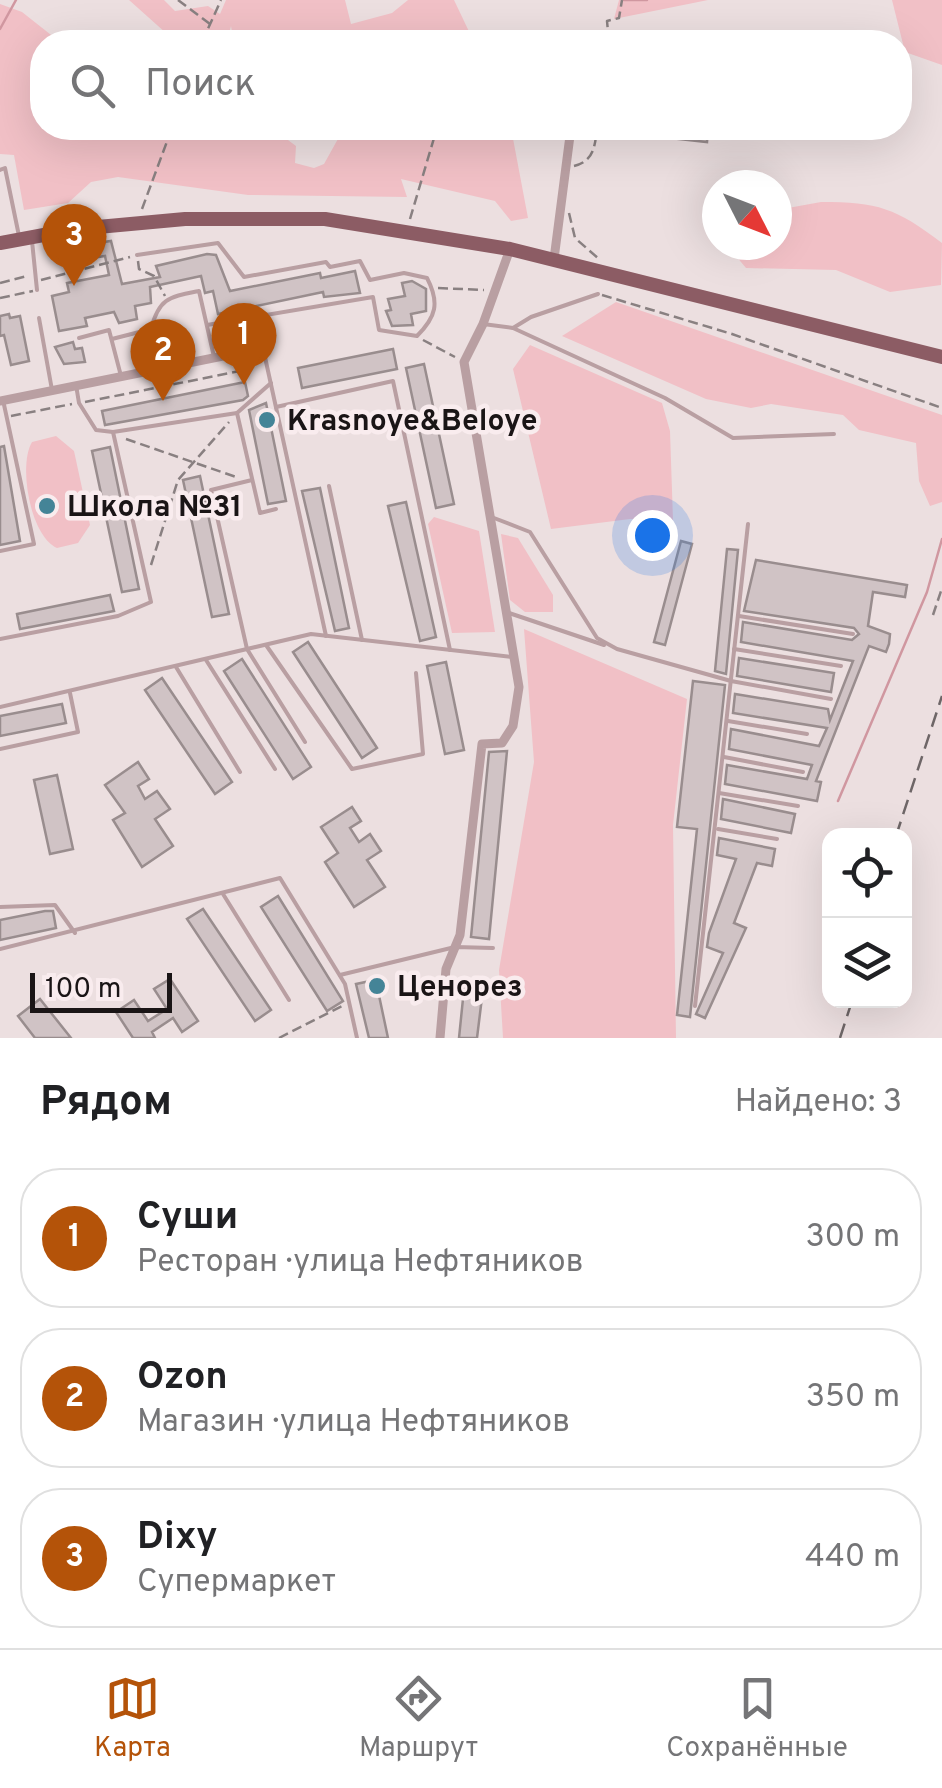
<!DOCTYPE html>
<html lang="ru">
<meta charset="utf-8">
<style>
body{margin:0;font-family:Overpass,sans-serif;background:#f2f2f2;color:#202124}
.controls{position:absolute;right:30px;bottom:30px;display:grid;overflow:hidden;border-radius:20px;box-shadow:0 10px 40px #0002}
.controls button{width:90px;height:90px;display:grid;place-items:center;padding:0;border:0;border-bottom:2px solid #e0e0e0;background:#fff;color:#202124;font:50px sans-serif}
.compass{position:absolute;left:702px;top:170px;width:90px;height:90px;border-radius:50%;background:#fff;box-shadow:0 10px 40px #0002;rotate:132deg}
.scale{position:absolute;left:30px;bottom:25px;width:142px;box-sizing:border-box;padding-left:10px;border:5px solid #1a1516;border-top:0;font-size:28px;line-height:35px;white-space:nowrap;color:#1a1516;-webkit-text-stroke:8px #f9ecee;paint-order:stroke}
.you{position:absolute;left:652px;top:535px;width:35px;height:35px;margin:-25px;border:8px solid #fff;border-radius:50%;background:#1a73e8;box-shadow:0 0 0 15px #1a73e833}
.badge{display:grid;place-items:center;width:65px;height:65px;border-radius:50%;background:#b45309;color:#fff;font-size:32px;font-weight:700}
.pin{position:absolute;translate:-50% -82px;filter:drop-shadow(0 2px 5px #0008)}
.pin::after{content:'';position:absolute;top:52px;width:35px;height:30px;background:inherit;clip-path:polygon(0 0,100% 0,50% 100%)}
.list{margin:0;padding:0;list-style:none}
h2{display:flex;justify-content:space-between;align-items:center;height:130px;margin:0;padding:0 40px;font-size:42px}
h2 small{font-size:32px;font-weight:400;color:#757577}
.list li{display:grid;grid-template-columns:65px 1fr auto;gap:30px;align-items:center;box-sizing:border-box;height:140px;margin:0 20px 20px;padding:0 20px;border:2px solid #e0e0e0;border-radius:40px}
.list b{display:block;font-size:38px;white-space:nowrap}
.list p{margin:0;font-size:32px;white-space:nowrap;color:#757577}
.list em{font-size:32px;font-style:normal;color:#757577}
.icon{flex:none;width:55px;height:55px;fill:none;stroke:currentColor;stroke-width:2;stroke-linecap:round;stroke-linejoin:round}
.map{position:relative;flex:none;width:942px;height:1038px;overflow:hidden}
.search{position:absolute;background:#fff;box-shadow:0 10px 40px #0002;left:30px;right:30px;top:30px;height:110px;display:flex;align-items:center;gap:25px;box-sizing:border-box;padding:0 35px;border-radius:40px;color:#757577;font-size:38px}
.sheet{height:610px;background:#fff}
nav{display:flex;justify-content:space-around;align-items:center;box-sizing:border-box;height:140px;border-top:2px solid #e0e0e0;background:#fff;font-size:28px;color:#757577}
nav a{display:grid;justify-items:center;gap:5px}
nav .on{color:#b45309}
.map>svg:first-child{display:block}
.green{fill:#f1c0c6}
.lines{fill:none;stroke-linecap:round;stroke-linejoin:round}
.stream{stroke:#d097a0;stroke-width:2.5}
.building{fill:#d0c3c5;stroke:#998d8e;stroke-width:2.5}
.path{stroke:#898081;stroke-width:2.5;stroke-dasharray:10 5;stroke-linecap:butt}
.service{stroke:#b99fa2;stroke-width:4}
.minor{stroke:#b99fa2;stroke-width:9}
.trunk{stroke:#8c5c64;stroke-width:14}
.rail{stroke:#6e6667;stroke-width:2.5;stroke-dasharray:15 8;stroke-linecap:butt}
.poi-dot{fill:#448497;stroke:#f9ecee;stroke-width:4}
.labels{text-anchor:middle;stroke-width:9;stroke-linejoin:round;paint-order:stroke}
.poi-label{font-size:30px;font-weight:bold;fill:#1a1516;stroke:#f9ecee;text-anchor:start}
</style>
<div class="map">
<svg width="942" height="1038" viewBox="0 0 942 1038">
<rect width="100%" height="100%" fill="#ecdfe0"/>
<g class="green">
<polygon points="129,0 164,0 175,11 208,6 220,14 226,0 345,0 351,24 392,13 408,0 454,0 474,42 234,42 231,26 227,42 176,42"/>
<polygon points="619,0 708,0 614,19"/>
<polygon points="892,0 942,0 942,65 905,52"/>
<polygon points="0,4 22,12 60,42 42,42 42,128 287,128 288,140 296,146 295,163 314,168 324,164 339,137 330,128 511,128 528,218 511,221 495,201 401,179 407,197 248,195 118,177 91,182 68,203 24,210 14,155 0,154"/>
<path d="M821,202C878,202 896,208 942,243L941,285L890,292L836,270L746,268L731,250L735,245H777V210Z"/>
<polygon points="616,302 942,415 942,502 930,506 919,481 916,443 859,430 843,415 771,404 751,408 706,399 562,336"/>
<polygon points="530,345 662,403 670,431 673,520 630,519 551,529 513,369"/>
<path d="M56,436L74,451L90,525L78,543L57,548C30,536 18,465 32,442Z"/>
<polygon points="434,517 479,531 495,632 452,633 428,524"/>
<polygon points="501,534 518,538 553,595 553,612 525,612 510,600"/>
<polygon points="524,629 687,699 673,825 676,1038 503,1038 499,970 534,762"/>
</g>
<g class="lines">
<g class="stream">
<polyline points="624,0 647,0"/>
<polyline points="0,29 16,0"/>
<polyline points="838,801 927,592 942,539"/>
</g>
</g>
<g class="building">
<polygon points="679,128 708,128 707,142 678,139"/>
<polygon points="111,241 122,284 160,277 156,266 207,254 216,255 230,291 320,273 321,278 355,271 360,293 324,297 323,292 218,314 213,291 205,293 201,276 150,287 151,303 135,306 137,319 119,323 114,312 85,318 87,326 59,331 52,296 69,292 67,283 109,275 105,256 85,259 83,245"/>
<polygon points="412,281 426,289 426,311 411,314 413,325 392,326 386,311 391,310 388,299 405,296 402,283"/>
<polygon points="9,314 10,318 20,316 29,361 11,365 4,335 0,336 0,316"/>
<polygon points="73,342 75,349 82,348 85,362 64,364 55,347"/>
<polygon points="393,349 397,369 302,388 298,368"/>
<polygon points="424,364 454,504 436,508 406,368"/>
<polygon points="245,382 248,396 243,400 105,425 102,411"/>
<polygon points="266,403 286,501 268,504 249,410"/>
<polygon points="4,446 20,541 0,545 0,447"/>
<polygon points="110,447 139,589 122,592 92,451"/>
<polygon points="200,476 229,614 212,617 183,480"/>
<polygon points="320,488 349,628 335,631 302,491"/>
<polygon points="406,502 436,637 420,641 388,506"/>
<polygon points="681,541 692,544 665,645 654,642"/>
<polygon points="727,549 738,550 726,674 715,671"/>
<polygon points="756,560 907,585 905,597 873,592 868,626 890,634 889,644 886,652 869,646 816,781 821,782 817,801 725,784 727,765 807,779 812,765 729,749 731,729 819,746 827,728 733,713 735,694 828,709 830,720 853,661 741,642 743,622 852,640 859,634 854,628 744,611"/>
<polygon points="110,595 114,611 20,629 17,614"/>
<polygon points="308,642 377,748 362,758 293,652"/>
<polygon points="739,658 834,673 831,692 737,676"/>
<polygon points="242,659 311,767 293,779 224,671"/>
<polygon points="446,662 464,750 445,754 427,666"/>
<polygon points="162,678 232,782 215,794 145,690"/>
<polygon points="693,681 725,685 690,1017 677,1015 697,829 677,827"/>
<polygon points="62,704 66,723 0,736 0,716"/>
<polygon points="507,751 489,939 471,937 489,752"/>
<polygon points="138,762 149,779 138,786 145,799 157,791 170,809 155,819 173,846 142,867 113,820 125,813 105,785"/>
<polygon points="57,775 73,849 50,854 34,780"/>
<polygon points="723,799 795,814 791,833 721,819"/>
<polygon points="352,807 361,821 350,828 359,842 370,834 381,851 367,860 385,887 354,907 325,862 338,853 321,827"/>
<polygon points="719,838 775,849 772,866 757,863 734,923 746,928 705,1018 696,1014 723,953 707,947 709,933 736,859 717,855"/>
<polygon points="278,896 343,1001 327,1011 261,907"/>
<polygon points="203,909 271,1010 255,1021 187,919"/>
<polygon points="45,911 53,911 56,928 0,940 0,920"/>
<polygon points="170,979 198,1021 182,1032 173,1018 152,1032 155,1038 133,1038 116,1012 134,1000 148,1021 167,1009 154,989"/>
<polygon points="465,979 484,981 477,1038 459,1038"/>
<polygon points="375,980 377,986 388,1038 369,1038 356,984"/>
<polygon points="40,999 71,1038 35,1038 18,1016"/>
</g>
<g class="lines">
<g class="path">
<polyline points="178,0 210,24"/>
<polyline points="202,42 221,0"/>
<polyline points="609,42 607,21 619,18 622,0"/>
<path d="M574,166C594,161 595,146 597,128"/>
<polyline points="142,209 172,128"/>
<polyline points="569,213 575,238 599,259"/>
<polyline points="410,219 437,128"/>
<polyline points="138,261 139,269 154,276 165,296"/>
<polyline points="41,280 130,257"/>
<polyline points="0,283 27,276"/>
<polyline points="438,288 484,290"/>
<polyline points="602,295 732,334 942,408"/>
<polyline points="0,298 33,291"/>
<polyline points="423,340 455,357"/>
<polyline points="85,402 245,370"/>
<polyline points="11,416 72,404"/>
<polyline points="126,439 236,477"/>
<polyline points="151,565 178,480 229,422"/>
<polyline points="933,615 942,588"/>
<polyline points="279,1038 344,1005"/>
</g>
<g class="service">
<polyline points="0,170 5,168 19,236"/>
<polyline points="32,241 37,290"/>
<path d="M137,255L218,243L244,277L326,262L330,267L360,261L370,280L404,273L427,278C440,303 436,317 417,336L379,330L373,297L207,325"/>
<polyline points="39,318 52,390"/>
<polyline points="483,324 513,328 665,398 733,438 834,434"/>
<polyline points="513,328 531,317 598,294"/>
<polyline points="79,338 109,330 121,376"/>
<path d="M112,339L151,329C159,298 169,297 199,291L214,357"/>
<polyline points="263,348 326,636"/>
<polyline points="271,383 237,413 260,513 276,509"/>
<polyline points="76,385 79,403 96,430 113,432"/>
<polyline points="276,407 393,381 450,650"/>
<polyline points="252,480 211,490 247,649 305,742"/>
<polyline points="329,486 362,640"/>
<polyline points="494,518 530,532 597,638 617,649 731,681 831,699"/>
<polyline points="0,551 34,544 3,400"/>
<polyline points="509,613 604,645"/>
<polyline points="739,616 853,634"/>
<polyline points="0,639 118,616 151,602 113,432 237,413"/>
<polyline points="266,645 352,769 423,754 416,673"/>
<polyline points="734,649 841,666"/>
<polyline points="206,660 275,769"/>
<polyline points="176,667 240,772"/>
<polyline points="0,707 311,634 513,657"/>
<polyline points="728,721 807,734"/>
<polyline points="0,749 78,732 70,693"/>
<polyline points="724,757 803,772"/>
<polyline points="719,793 798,806"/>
<polyline points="718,829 777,839"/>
<polyline points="223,894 289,1000"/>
<polyline points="0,907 55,905 75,933"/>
<polyline points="0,949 280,878 345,984 357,1038"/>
<polyline points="340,975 455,947 493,948"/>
<polyline points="695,1006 748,524"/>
</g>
<g class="minor">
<polyline points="554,259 571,128"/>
<polyline points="0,401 263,348"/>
<polyline points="440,1038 446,969 460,935 482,744 502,743 513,726 519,687 464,362 483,324 510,249"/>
</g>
<polyline class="trunk" points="0,243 76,229 185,219 325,219 510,249 942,357"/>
<g class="rail">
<polyline points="896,836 942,696"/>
<polyline points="840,1038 852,1001"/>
</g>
</g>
<g class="poi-dot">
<circle cx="267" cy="420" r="10"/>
<circle cx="47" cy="506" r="10"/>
<circle cx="377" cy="986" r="10"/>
</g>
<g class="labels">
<g class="poi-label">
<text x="287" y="430">Krasnoye&amp;Beloye</text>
<text x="67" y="516">Школа №31</text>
<text x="397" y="996">Ценорез</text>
</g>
</g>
</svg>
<div class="controls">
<button><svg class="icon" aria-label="locate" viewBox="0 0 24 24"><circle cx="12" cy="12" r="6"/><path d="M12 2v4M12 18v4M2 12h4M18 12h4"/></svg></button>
<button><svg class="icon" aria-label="layers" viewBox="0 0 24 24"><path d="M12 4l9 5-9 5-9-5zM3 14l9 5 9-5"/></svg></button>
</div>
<svg class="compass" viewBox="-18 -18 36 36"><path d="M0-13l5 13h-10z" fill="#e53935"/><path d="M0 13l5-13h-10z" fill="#757577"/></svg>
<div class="scale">100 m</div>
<div class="you"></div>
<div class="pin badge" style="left:244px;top:385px">1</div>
<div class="pin badge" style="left:163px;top:401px">2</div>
<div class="pin badge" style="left:74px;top:286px">3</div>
<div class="search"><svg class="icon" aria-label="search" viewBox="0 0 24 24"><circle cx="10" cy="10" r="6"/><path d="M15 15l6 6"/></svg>Поиск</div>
</div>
<section class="sheet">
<h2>Рядом<small>Найдено: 3</small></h2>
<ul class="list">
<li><span class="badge">1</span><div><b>Суши</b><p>Ресторан · улица Нефтяников</p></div><em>300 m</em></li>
<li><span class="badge">2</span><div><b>Ozon</b><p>Магазин · улица Нефтяников</p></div><em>350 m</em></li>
<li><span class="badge">3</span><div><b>Dixy</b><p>Супермаркет</p></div><em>440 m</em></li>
</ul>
</section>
<nav>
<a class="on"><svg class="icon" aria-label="map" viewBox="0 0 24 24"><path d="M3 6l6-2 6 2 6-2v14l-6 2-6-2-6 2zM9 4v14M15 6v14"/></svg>Карта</a>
<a><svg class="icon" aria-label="directions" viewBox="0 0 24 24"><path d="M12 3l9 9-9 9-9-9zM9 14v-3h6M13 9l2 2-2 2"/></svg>Маршрут</a>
<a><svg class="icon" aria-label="saved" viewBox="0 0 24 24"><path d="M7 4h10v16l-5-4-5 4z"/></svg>Сохранённые</a>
</nav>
